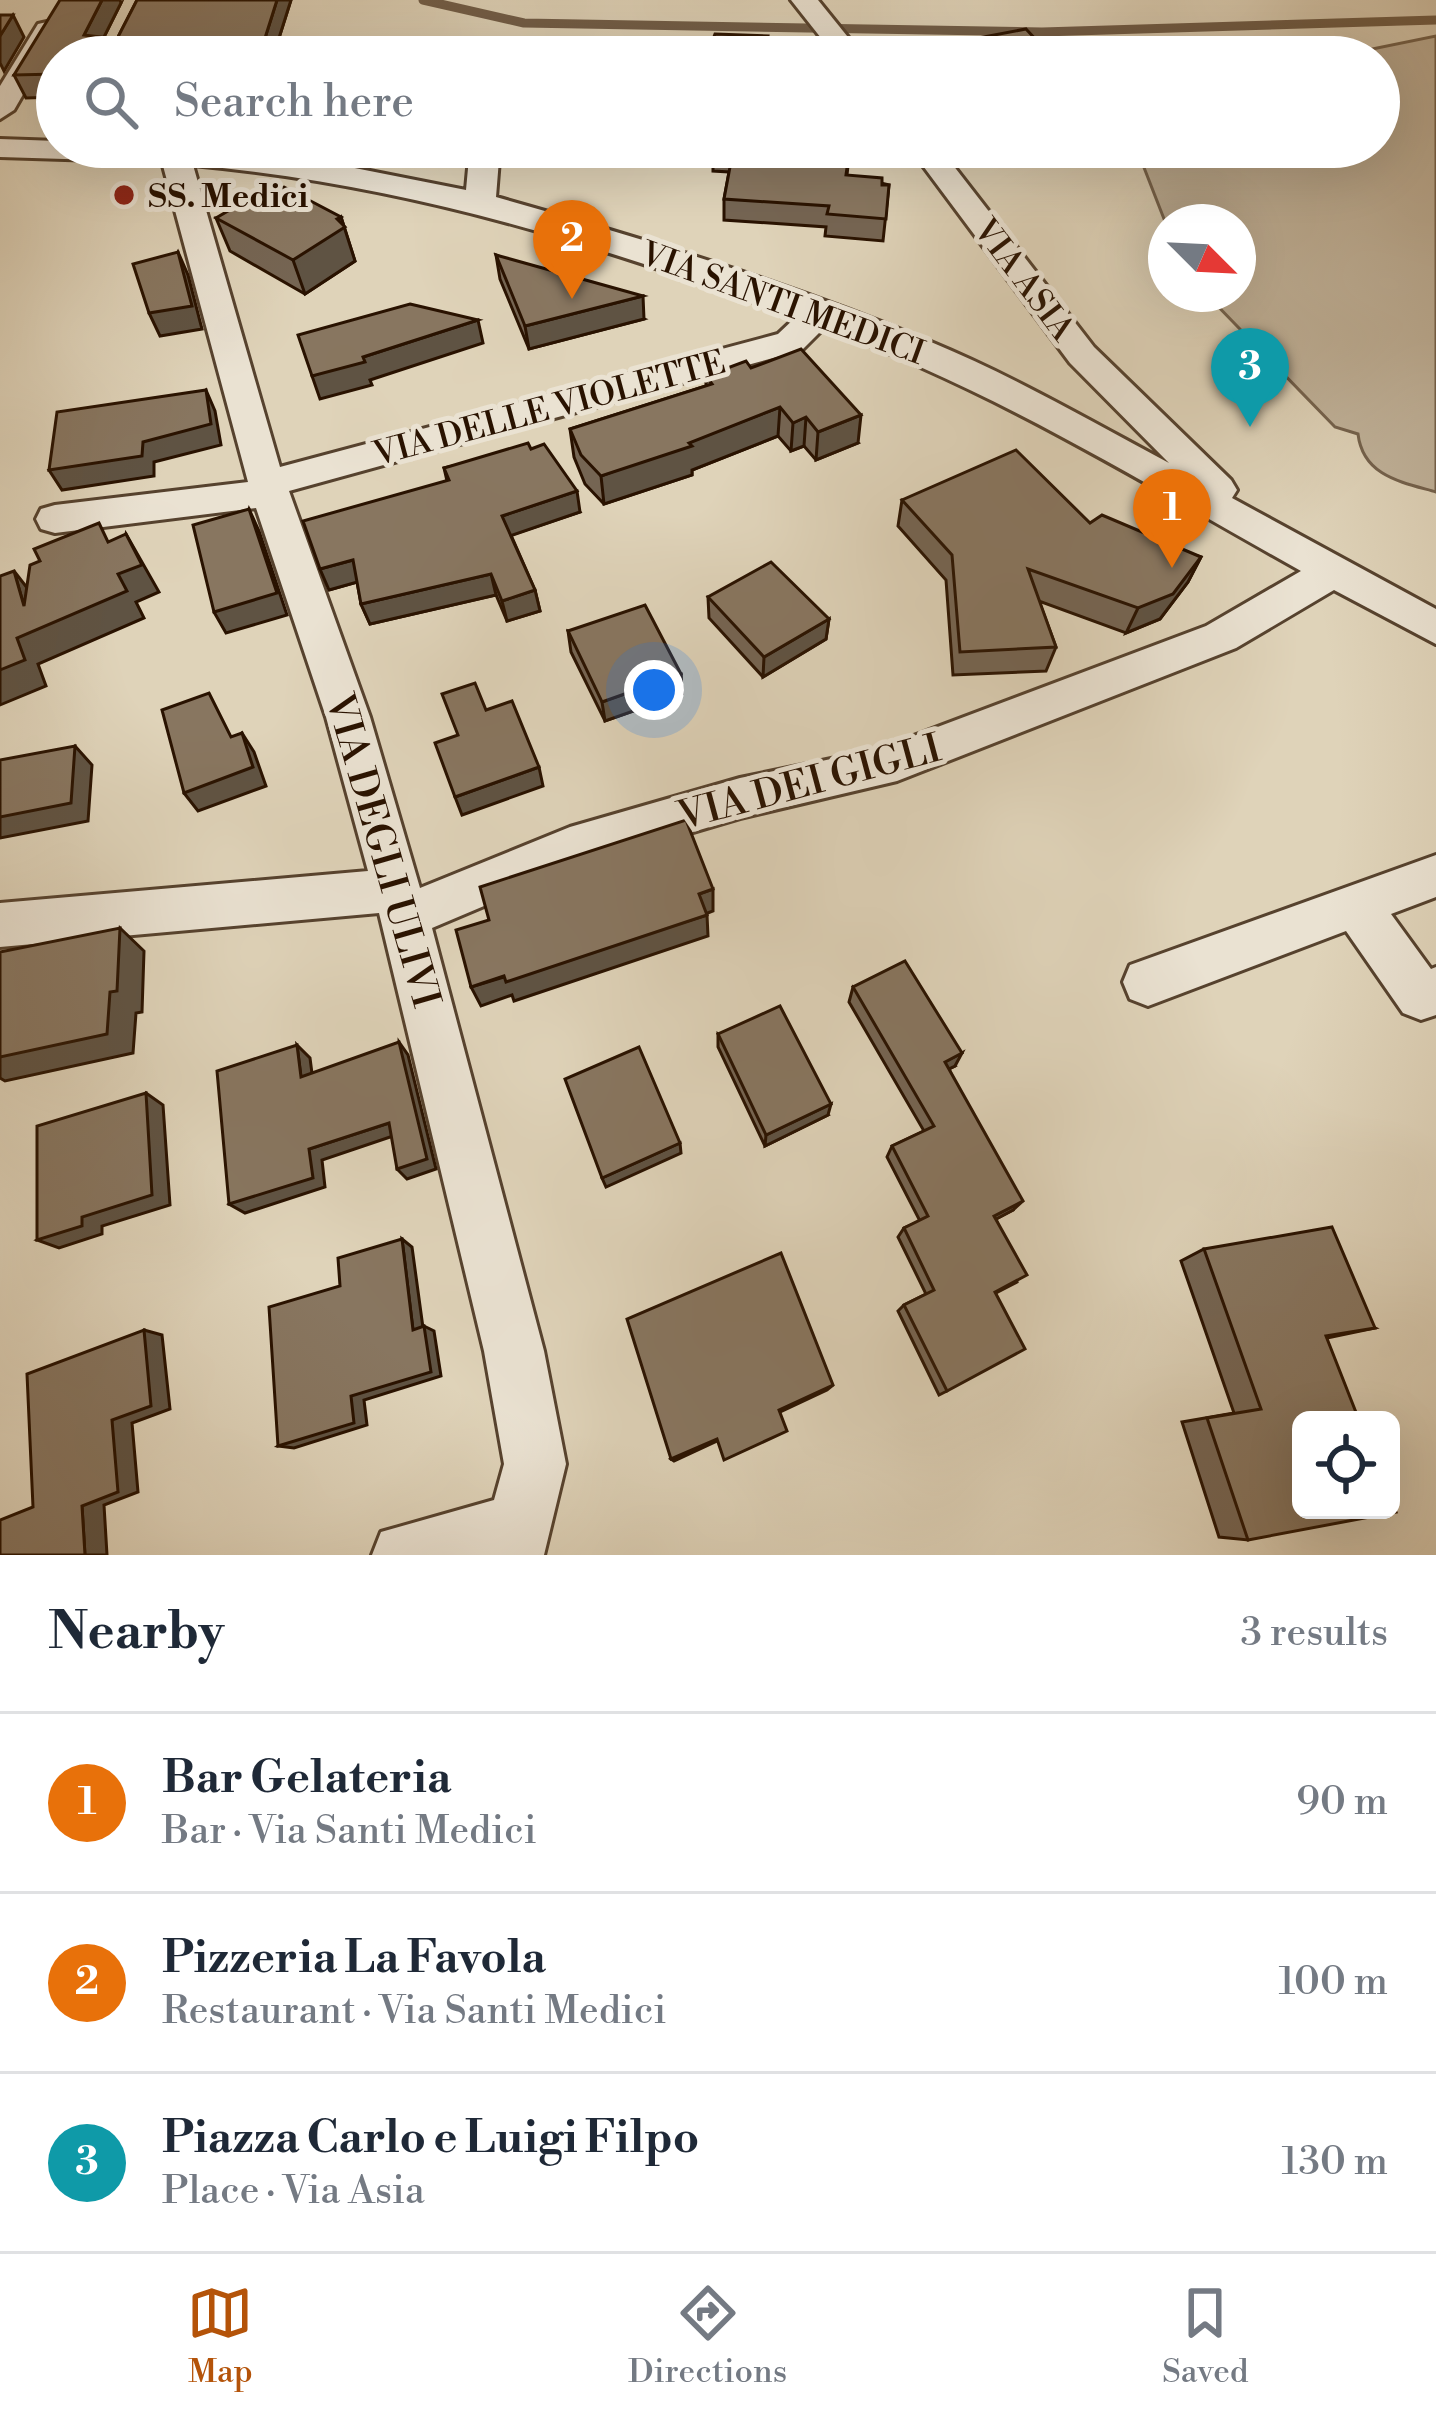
<!DOCTYPE html>
<meta charset="utf-8">
<style>
body{margin:0;font-family:"Libre Bodoni",serif;background:#f2f2f3;color:#1f2937}
.controls{position:absolute;right:36px;bottom:36px;display:grid;overflow:hidden;border-radius:18px;box-shadow:0 12px 48px #0002}
.controls button{width:108px;height:108px;display:grid;place-items:center;padding:0;border:0;border-bottom:3px solid #e0e1e3;background:#fff;color:#1f2937;font:60px sans-serif}
.compass{position:absolute;left:1148px;top:204px;width:108px;height:108px;border-radius:50%;background:#fff;box-shadow:0 12px 48px #0002;rotate:114deg}
.you{position:absolute;left:654px;top:690px;width:42px;height:42px;margin:-30px;border:9px solid #fff;border-radius:50%;background:#1a73e8;box-shadow:0 0 0 18px #1a73e833}
.badge{display:grid;place-items:center;width:78px;height:78px;border-radius:50%;background:#b45309;color:#fff;font-size:39px;font-weight:700}
.pin{position:absolute;translate:-50% -99px;filter:drop-shadow(0 3px 6px #0008)}
.pin::after{content:'';position:absolute;top:63px;width:42px;height:36px;background:inherit;clip-path:polygon(0 0,100% 0,50% 100%)}
.list{margin:0;padding:0;list-style:none}
h2{display:flex;justify-content:space-between;align-items:center;height:156px;margin:0;padding:0 48px;font-size:51px}
h2 small{font-size:39px;font-weight:400;color:#747a83}
.list li{display:grid;grid-template-columns:78px 1fr auto;gap:36px;align-items:center;box-sizing:border-box;height:180px;padding:0 48px;border-top:3px solid #e0e1e3}
.list b{display:block;font-size:45px;white-space:nowrap}
.list p{margin:0;font-size:39px;white-space:nowrap;color:#747a83}
.list em{font-size:39px;font-style:normal;color:#747a83}
.icon{flex:none;width:66px;height:66px;fill:none;stroke:currentColor;stroke-width:2;stroke-linecap:round;stroke-linejoin:round}
.map{position:relative;flex:none;width:1436px;height:1555px;overflow:hidden}
.search{position:absolute;background:#fff;box-shadow:0 12px 48px #0002;left:36px;right:36px;top:36px;height:132px;display:flex;align-items:center;gap:30px;box-sizing:border-box;padding:0 42px;border-radius:66px;color:#747a83;font-size:45px}
.sheet{height:696px;background:#fff}
nav{display:flex;justify-content:space-around;align-items:center;box-sizing:border-box;height:168px;border-top:3px solid #e0e1e3;background:#fff;font-size:33px;color:#747a83}
nav a{display:grid;justify-items:center;gap:6px}
nav .on{color:#b45309}
.map>svg:first-child{display:block}
.green{fill:#c0b29a;stroke:#74624d;stroke-width:3}
.lines{fill:none;stroke-linecap:round;stroke-linejoin:round}
.stream{stroke:#715e49;stroke-width:9}
.minor-casing{stroke:#56422e;stroke-width:6}
.minor{fill:#eae2d2;fill-rule:evenodd}
.wall{fill:#756553;stroke:#291200;stroke-width:3}
.shaded-wall{fill:#5f5343;stroke:#291200;stroke-width:3}
.building{fill:#887660;stroke:#291200;stroke-width:3}
.poi-dot{fill:#8f2418;stroke:#eae2d2;stroke-width:4.5}
.labels{text-anchor:middle;stroke-width:10;stroke-linejoin:round;paint-order:stroke}
.far-poi-label{font-size:33px;font-weight:bold;fill:#291200;stroke:#eae2d2;text-anchor:start}
.far-street-label{font-size:33px;fill:#291200;stroke:#eae2d2}
.street-label{font-size:39px;fill:#291200;stroke:#eae2d2}
</style>
<div class="map">
<svg width="1436" height="1555" viewBox="0 0 1436 1555">
<rect width="100%" height="100%" fill="#dfd3b9"/>
<filter id="stains"><feTurbulence type="fractalNoise" baseFrequency=".00167" numOctaves="4"/><feColorMatrix values="0 0 0 0 .2 0 0 0 0 .09 0 0 0 0 .02 0 0 0 .5 -.17"/></filter>
<radialGradient id="worn" r=".72"><stop offset=".6" stop-color="#630" stop-opacity="0"/><stop offset="1" stop-color="#630" stop-opacity=".3"/></radialGradient>
<path class="green" d="M1436,36V492C1401,482 1363,476 1358,434L1335,427L1206,294H1238V222L1166,224L1136,147H1379V57H1333Z"/>
<g class="lines">
<polyline class="stream" points="423,0 524,23 1042,32 1436,20"/>
<defs>
<g id="minor">
<polygon points="791,0 818,0 864,57 836,57"/>
<polygon points="47,22 60,30 14,110 0,119 0,86 38,24"/>
<path d="M0,139L57,141V147H195L294,156L466,190L470,147H500L496,197C642,238 792,284 931,342C1013,376 1091,421 1169,463L1070,363L909,147H939L1094,347L1231,480L1237,490L1232,498L1436,609V644L1334,590L1236,648L897,781L740,818L578,866L432,928L544,1351L566,1464L544,1555H372L381,1532L494,1500L504,1464L484,1351L379,913L0,947V903L368,871L326,717L256,508L55,533L41,529L36,519L41,509L55,505L248,482L162,162L0,157ZM193,165C411,185 592,243 796,317L778,334L280,467ZM824,328C993,389 1145,484 1301,571L1206,626L879,749L740,778L570,827L420,888L370,717L289,491L802,350Z"/>
<polygon points="1436,855 1436,897 1391,914 1431,969 1436,967 1436,1015 1421,1020 1403,1013 1346,931 1148,1006 1130,999 1123,982 1130,965"/>
</g>
</defs>
<use href="#minor" class="minor-casing"/>
<use href="#minor" class="minor"/>
</g>
<g class="wall">
<polygon points="137,0 291,0 273,57 57,57 57,97 26,98 14,75 121,3 104,37 117,39"/>
<polygon points="973,39 1052,57 969,57"/>
<polygon points="692,147 850,147 847,175 889,185 883,241 825,236 826,227 724,220 724,199 729,172 713,171 713,162 692,159"/>
<polygon points="341,217 355,261 305,294 230,251 216,218"/>
<polygon points="496,255 644,319 529,349 500,279"/>
<polygon points="751,368 858,443 816,460 804,446 791,451 778,436 692,470 692,475 604,504 585,484 574,457 570,429 706,386 706,376"/>
<polygon points="531,449 580,512 511,535 535,590 540,611 507,621 496,595 370,624 361,604 357,582 329,590 447,481 444,468"/>
<polygon points="902,500 1090,523 1201,557 1188,582 1160,619 1126,633 1039,601 1056,647 1046,671 953,675 946,580 898,526"/>
<polygon points="708,597 829,619 826,639 763,677 709,618"/>
<polygon points="568,631 681,674 682,694 605,721 571,652"/>
<polygon points="853,987 955,1066 949,1069 1013,1210 996,1219 1017,1282 996,1293 947,1391 939,1395 898,1311 904,1305 926,1294 898,1237 904,1228 920,1221 887,1157 892,1146 924,1131 849,1002"/>
<polygon points="718,1034 828,1115 765,1146 718,1047"/>
<polygon points="1204,1249 1375,1328 1327,1338 1248,1540 1219,1537 1182,1422 1234,1413 1181,1261"/>
</g>
<g class="shaded-wall">
<polygon points="102,0 120,0 121,3 94,57 84,35"/>
<polygon points="277,0 291,0 273,57 259,57"/>
<polygon points="13,15 24,37 4,71 0,63 0,36"/>
<polygon points="341,217 355,261 305,294 293,260"/>
<polygon points="178,252 188,275 202,329 160,336 149,313"/>
<polygon points="643,296 644,319 529,349 525,326"/>
<polygon points="478,320 483,343 370,380 372,385 320,399 312,376 363,357"/>
<polygon points="206,390 215,411 221,445 154,462 154,476 62,490 49,470 143,442"/>
<polygon points="780,407 778,436 692,470 692,475 604,504 601,476"/>
<polygon points="861,415 858,443 816,460 818,432"/>
<polygon points="806,417 804,446 791,451 793,423"/>
<polygon points="577,491 580,512 507,537 502,516"/>
<polygon points="249,509 259,531 287,615 226,633 214,612"/>
<polygon points="126,534 159,592 136,602 144,618 38,664 46,686 0,705 0,670 17,638 24,606 14,571 35,598 118,574"/>
<polygon points="1201,557 1188,582 1160,619 1126,633 1138,608"/>
<polygon points="353,560 361,581 329,590 320,569"/>
<polygon points="491,574 496,595 370,624 361,604"/>
<polygon points="535,590 540,611 507,621 502,601"/>
<polygon points="829,619 826,639 763,677 764,657"/>
<polygon points="681,674 682,694 605,721 602,702"/>
<polygon points="242,733 254,752 266,786 198,811 184,793"/>
<polygon points="75,746 92,765 88,821 0,838 0,817"/>
<polygon points="539,767 543,786 462,815 455,797"/>
<polygon points="713,889 713,911 700,916 699,894"/>
<polygon points="707,915 708,936 514,1001 512,995 481,1006 471,987"/>
<polygon points="120,928 144,951 142,1012 136,1013 133,1053 5,1081 0,1078 0,1057 110,992"/>
<polygon points="399,1042 408,1055 436,1169 407,1179 397,1169"/>
<polygon points="297,1045 310,1058 314,1089 301,1077"/>
<polygon points="962,1053 955,1066 938,1074 945,1062"/>
<polygon points="146,1093 163,1105 170,1205 102,1226 102,1234 59,1248 37,1240 82,1217"/>
<polygon points="831,1104 828,1115 765,1146 766,1135"/>
<polygon points="389,1123 399,1134 322,1160 325,1187 245,1213 229,1204 309,1149"/>
<polygon points="680,1143 681,1153 606,1187 602,1178"/>
<polygon points="1023,1201 1013,1210 985,1225 994,1216"/>
<polygon points="402,1239 412,1247 424,1335 413,1330"/>
<polygon points="424,1326 434,1331 441,1376 364,1400 367,1425 294,1448 278,1446 351,1396"/>
<polygon points="144,1330 162,1335 170,1409 132,1423 138,1492 104,1505 107,1555 85,1555 82,1506"/>
<polygon points="833,1385 827,1390 776,1414 779,1410"/>
<polygon points="717,1439 717,1441 674,1461 671,1459"/>
</g>
<g class="building">
<polygon points="60,0 102,0 84,35 117,39 137,0 277,0 259,57 57,57 57,74 14,75"/>
<polygon points="0,15 13,15 0,36"/>
<polygon points="1026,29 1052,57 989,57 973,39"/>
<polygon points="715,34 768,36 765,57 706,57"/>
<polygon points="331,47 459,51 458,57 328,57"/>
<polygon points="714,147 850,147 846,175 882,178 882,185 889,185 886,219 827,214 829,206 724,199 733,151 713,149"/>
<polygon points="284,187 341,217 337,219 345,227 293,260 216,218 252,197"/>
<polygon points="178,252 192,306 149,313 133,264"/>
<polygon points="496,255 643,296 525,326"/>
<polygon points="410,304 478,320 363,357 365,362 312,376 298,335"/>
<polygon points="801,349 861,415 818,432 806,417 793,423 780,407 689,443 692,446 601,476 581,455 570,429 712,384 706,376 746,361 751,368"/>
<polygon points="206,390 211,424 143,442 142,456 49,470 57,412"/>
<polygon points="528,443 531,449 544,444 577,491 502,516 535,590 502,601 491,574 361,604 353,560 320,569 303,521 449,480 444,468"/>
<polygon points="1016,450 1090,523 1102,515 1201,557 1173,594 1138,608 1028,569 1056,647 960,652 952,555 902,500"/>
<polygon points="249,509 277,593 214,612 193,525"/>
<polygon points="99,523 108,542 126,534 142,565 118,574 127,591 17,638 25,660 0,670 0,576 14,571 24,606 30,565 40,561 34,549"/>
<polygon points="771,562 829,619 764,657 708,597"/>
<polygon points="645,605 681,674 602,702 568,631"/>
<polygon points="475,683 486,710 512,701 539,767 455,797 435,743 458,735 442,694"/>
<polygon points="209,693 231,737 242,733 253,767 184,793 162,710"/>
<polygon points="75,746 71,803 0,817 0,760"/>
<polygon points="686,820 713,889 699,894 707,915 506,982 504,976 471,987 456,930 489,920 480,887"/>
<polygon points="120,928 117,991 110,992 107,1034 0,1057 0,952"/>
<polygon points="905,961 962,1053 945,1062 1023,1201 994,1216 1027,1275 995,1292 1025,1349 947,1391 904,1305 934,1290 904,1228 928,1216 892,1146 934,1126 853,987"/>
<polygon points="780,1006 831,1104 766,1135 718,1034"/>
<polygon points="399,1042 427,1159 397,1169 389,1123 309,1149 313,1178 229,1204 217,1071 297,1045 301,1077"/>
<polygon points="639,1047 680,1143 602,1178 565,1079"/>
<polygon points="146,1093 152,1195 82,1217 82,1226 37,1240 37,1126"/>
<polygon points="1332,1227 1375,1328 1326,1336 1359,1420 1301,1420 1301,1510 1391,1510 1391,1500 1396,1512 1248,1540 1207,1418 1261,1409 1204,1249"/>
<polygon points="402,1239 413,1330 424,1326 431,1372 351,1396 354,1423 278,1446 269,1307 340,1286 338,1258"/>
<polygon points="781,1253 833,1385 779,1410 787,1431 724,1460 717,1439 671,1459 627,1319"/>
<polygon points="144,1330 151,1406 112,1420 118,1492 82,1506 85,1555 0,1555 0,1520 33,1507 27,1374"/>
</g>
<circle class="poi-dot" cx="124" cy="195" r="12"/>
<g class="labels">
<g class="far-poi-label">
<text x="148" y="207">SS. Medici</text>
</g>
<g class="far-street-label">
<text transform="translate(1025 279) rotate(53)" y="12">VIA ASIA</text>
<text transform="translate(783 302) rotate(20)" y="12">VIA SANTI MEDICI</text>
<text transform="translate(549 407) rotate(-15)" y="12">VIA DELLE VIOLETTE</text>
</g>
<g class="street-label">
<text transform="translate(809 781) rotate(-15)" y="14">VIA DEI GIGLI</text>
<text transform="translate(384 850) rotate(74)" y="14">VIA DEGLI ULIVI</text>
</g>
</g>
<rect width="100%" height="100%" filter="url(#stains)"/>
<rect width="100%" height="100%" fill="url(#worn)"/>
</svg>
<div class="controls">
<button><svg class="icon" aria-label="locate" viewBox="0 0 24 24"><circle cx="12" cy="12" r="6"/><path d="M12 2v4M12 18v4M2 12h4M18 12h4"/></svg></button>
</div>
<svg class="compass" viewBox="-18 -18 36 36"><path d="M0-13l5 13h-10z" fill="#e53935"/><path d="M0 13l5-13h-10z" fill="#747a83"/></svg>
<div class="you"></div>
<div class="pin badge" style="left:1172px;top:568px;background:#e8710a">1</div>
<div class="pin badge" style="left:572px;top:299px;background:#e8710a">2</div>
<div class="pin badge" style="left:1250px;top:427px;background:#0f9aa8">3</div>
<div class="search"><svg class="icon" aria-label="search" viewBox="0 0 24 24"><circle cx="10" cy="10" r="6"/><path d="M15 15l6 6"/></svg>Search here</div>
</div>
<section class="sheet">
<h2>Nearby<small>3 results</small></h2>
<ul class="list">
<li><span class="badge" style="background:#e8710a">1</span><div><b>Bar Gelateria</b><p>Bar · Via Santi Medici</p></div><em>90 m</em></li>
<li><span class="badge" style="background:#e8710a">2</span><div><b>Pizzeria La Favola</b><p>Restaurant · Via Santi Medici</p></div><em>100 m</em></li>
<li><span class="badge" style="background:#0f9aa8">3</span><div><b>Piazza Carlo e Luigi Filpo</b><p>Place · Via Asia</p></div><em>130 m</em></li>
</ul>
</section>
<nav>
<a class="on"><svg class="icon" aria-label="map" viewBox="0 0 24 24"><path d="M3 6l6-2 6 2 6-2v14l-6 2-6-2-6 2zM9 4v14M15 6v14"/></svg>Map</a>
<a><svg class="icon" aria-label="directions" viewBox="0 0 24 24"><path d="M12 3l9 9-9 9-9-9zM9 14v-3h6M13 9l2 2-2 2"/></svg>Directions</a>
<a><svg class="icon" aria-label="saved" viewBox="0 0 24 24"><path d="M7 4h10v16l-5-4-5 4z"/></svg>Saved</a>
</nav>
